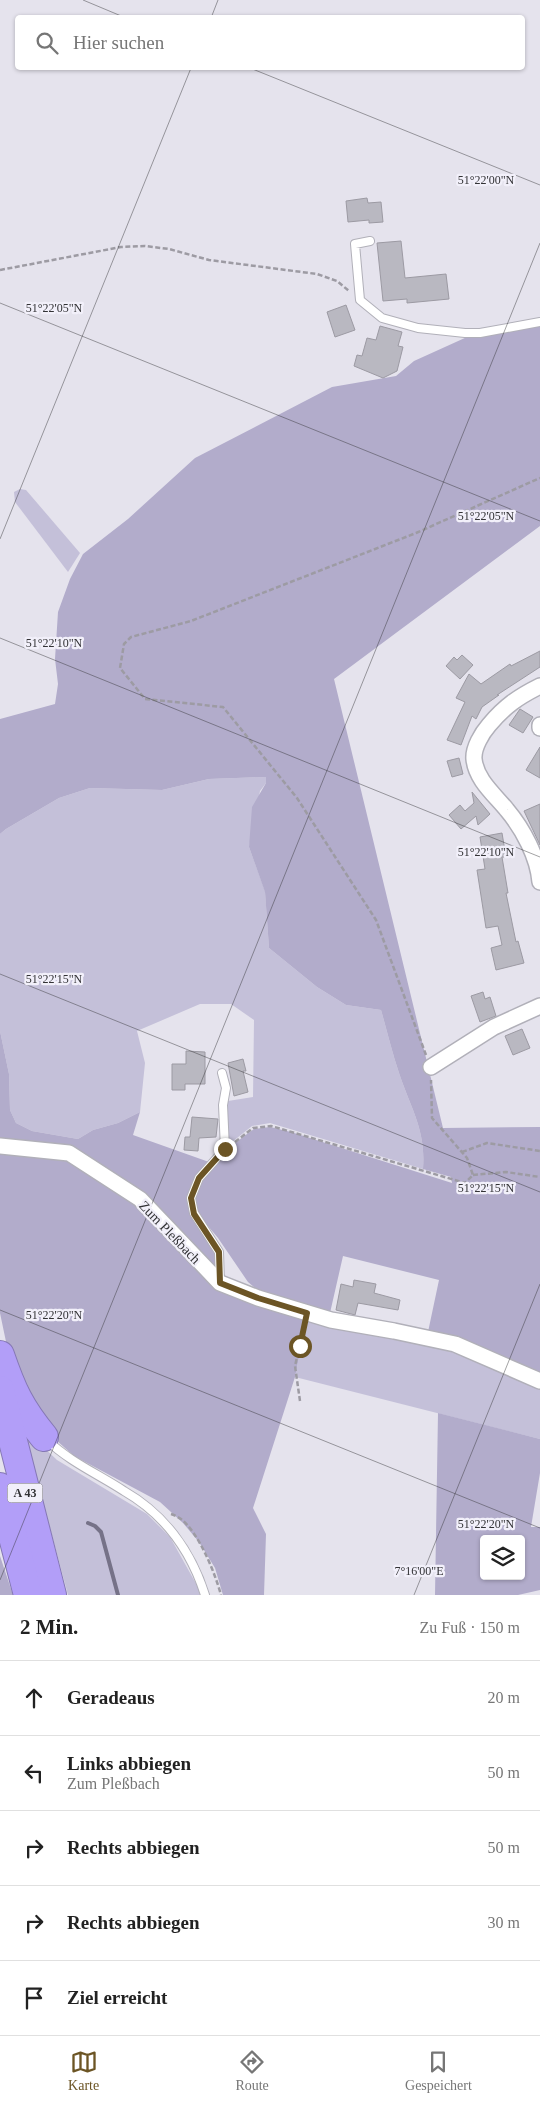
<!DOCTYPE html>
<html lang="de">
<meta charset="utf-8">
<style>
body{margin:0;font-family:Georgia,serif;background:#f2f2f2;color:#222}
.controls{position:absolute;right:15px;bottom:15px;display:grid;overflow:hidden;border-radius:5px;box-shadow:0 1px 4px #0004}
.controls button{width:45px;height:45px;display:grid;place-items:center;padding:0;border:0;border-bottom:1px solid #e0e0e0;background:#fff;color:#222;font:25px sans-serif}
.stop{position:absolute;width:15px;height:15px;margin:-11px;border:4px solid #6c5525;border-radius:50%;background:#fff}
.stop.end{background:#6c5525;border-color:#fff;box-shadow:0 1px 5px #0008}
.list{margin:0;padding:0;list-style:none}
h2{display:flex;justify-content:space-between;align-items:center;height:65px;margin:0;padding:0 20px;font-size:21px}
h2 small{font-size:16px;font-weight:400;color:#767676}
.list li{display:grid;grid-template-columns:32px 1fr auto;gap:15px;align-items:center;box-sizing:border-box;height:75px;padding:0 20px;border-top:1px solid #e0e0e0}
.list b{display:block;font-size:19px;white-space:nowrap}
.list p{margin:0;font-size:16px;white-space:nowrap;color:#767676}
.list em{font-size:16px;font-style:normal;color:#767676}
.icon{flex:none;width:28px;height:28px;fill:none;stroke:currentColor;stroke-width:2;stroke-linecap:round;stroke-linejoin:round}
.map{position:relative;flex:none;width:540px;height:1595px;overflow:hidden}
.search{position:absolute;background:#fff;box-shadow:0 1px 4px #0004;left:15px;right:15px;top:15px;height:55px;display:flex;align-items:center;gap:12px;box-sizing:border-box;padding:0 18px;border-radius:5px;color:#767676;font-size:19px}
.sheet{height:440px;background:#fff}
nav{display:flex;justify-content:space-around;align-items:center;box-sizing:border-box;height:70px;border-top:1px solid #e0e0e0;background:#fff;font-size:14px;color:#767676}
nav a{display:grid;justify-items:center;gap:2px}
nav .on{color:#6c5525}
.map>svg:first-child{display:block}
.green{fill:#c4c0d9}
.forest{fill:#b2accb;fill-rule:evenodd}
.lines{fill:none;stroke-linecap:round;stroke-linejoin:round}
.stream{stroke:#767288;stroke-width:4}
.building{fill:#b9b8c1;stroke:#9c9aa3}
.service-casing{stroke:#b1b0b9;stroke-width:10}
.minor-casing{stroke:#b1b0b9;stroke-width:18}
.motorway-casing{stroke:#8578b4;stroke-width:30}
.path{stroke:#9d9ba3;stroke-width:2.5;stroke-dasharray:5 2.5;stroke-linecap:butt}
.service{stroke:#fff;stroke-width:8}
.minor{stroke:#fff;stroke-width:15}
.motorway{stroke:#b29ef8;stroke-width:28}
.route{stroke:#6c5525;stroke-width:6}
.ticks{fill:none;stroke:#323235;stroke-width:1;stroke-opacity:0.45}
.labels{text-anchor:middle;stroke-width:4.5;stroke-linejoin:round;paint-order:stroke}
.shield{fill:#f2f0fa;stroke:#6c6b70;stroke-width:1}
.shield-label{font-size:12px;font-weight:bold;fill:#323235}
.street-label{font-size:14px;fill:#323235;stroke:#f2f0fa}
.ticks-label{font-size:12px;text-anchor:middle;fill:#323235;stroke:#f2f0fa;stroke-width:4.5;stroke-linejoin:round;paint-order:stroke}
</style>
<div class="map">
<svg width="540" height="1595" viewBox="0 0 540 1595">
<rect width="100%" height="100%" fill="#e5e3ed"/>
<g class="green">
<polygon points="20,489 26,490 80,553 68,572 15,502 14,492"/>
<path d="M266,777V783L260,791L249,847L265,891L269,948L317,987L346,1005L381,1010C387,1031 392,1052 399,1073C411,1109 426,1130 423,1169L270,1123L252,1126L227,1146L228,1101L253,1097L254,1020L231,1004H200L137,1031L145,1063L140,1112L118,1123L93,1130L78,1139L32,1131L16,1123L10,1110L9,1074L0,1031V834L6,829L59,798L90,788L162,790L209,779Z"/>
<polygon points="307,1318 452,1351 487,1364 540,1388 540,1439 295,1377"/>
<polygon points="21,1420 39,1443 57,1460 147,1514 170,1537 199,1589 200,1595 68,1595"/>
</g>
<g class="forest">
<path d="M540,324V526L334,679L443,1128L540,1127V1378L428,1332L439,1280L343,1256L330,1313L260,1292L248,1282L218,1238L197,1213L193,1198L200,1179L230,1147L247,1134L254,1129L270,1127L291,1132L452,1183L451,1177L423,1169C426,1130 411,1109 399,1073C392,1052 387,1031 381,1010L346,1005L317,987L269,948L265,892L249,847L252,807L266,783V777L209,779L162,790L90,788L59,798L6,829L0,834V719L55,704L58,684L55,659L58,612L70,579L83,554L128,519L195,458L332,387L396,376L414,361L467,337Z"/>
<polygon points="0,1031 9,1074 10,1110 16,1123 32,1131 78,1139 93,1130 118,1123 140,1112 133,1135 209,1162 189,1196 216,1253 218,1275 186,1246 71,1151 0,1143"/>
<polygon points="0,1147 68,1155 139,1201 219,1285 307,1318 295,1377 253,1508 266,1534 264,1595 223,1595 215,1568 199,1542 183,1523 160,1502 74,1456 47,1432 14,1380 0,1313"/>
<path d="M438,1413L540,1439V1473L531,1527H540V1590L518,1595H435ZM484,1539H521V1576H484Z"/>
<polygon points="0,1556 13,1595 0,1595"/>
</g>
<g class="lines">
<polyline class="stream" points="88,1523 95,1526 101,1532 118,1595"/>
</g>
<g class="building">
<polygon points="367,198 368,203 381,202 383,222 369,223 369,220 348,222 346,201"/>
<polygon points="401,241 405,278 446,274 449,299 407,303 407,299 383,301 377,243"/>
<polygon points="346,305 355,330 335,337 327,312"/>
<polygon points="380,326 402,332 398,346 403,347 397,371 383,378 354,366 357,355 362,356 367,338 376,340"/>
<polygon points="540,651 540,667 497,695 499,695 482,707 476,719 472,716 461,745 447,740 465,702 456,698 469,674 481,684 510,664 511,666"/>
<polygon points="462,655 473,665 460,679 446,666 454,657 457,660"/>
<polygon points="520,709 533,717 523,733 509,725"/>
<polygon points="540,747 540,778 526,770"/>
<polygon points="459,758 463,774 452,777 447,761"/>
<polygon points="472,792 490,814 478,825 476,816 461,829 449,815 460,805 465,811 474,803"/>
<polygon points="540,804 540,845 524,811"/>
<polygon points="502,833 506,857 502,857 508,893 506,893 516,942 518,941 524,963 496,970 491,948 502,945 498,926 486,928 477,870 485,869 480,837"/>
<polygon points="483,992 485,999 490,997 496,1016 480,1022 471,996"/>
<polygon points="522,1029 530,1048 513,1055 505,1036"/>
<polygon points="186,1051 205,1052 205,1084 185,1084 185,1090 172,1090 172,1064 186,1064"/>
<polygon points="243,1059 246,1071 243,1071 248,1092 234,1096 228,1063"/>
<polygon points="192,1117 218,1119 216,1137 199,1138 198,1151 184,1150 185,1137 190,1137"/>
<polygon points="354,1280 376,1284 374,1293 400,1300 398,1310 358,1303 355,1315 336,1310 341,1284 353,1287"/>
</g>
<g class="lines">
<defs>
<g id="service">
<polyline points="370,241 355,244 360,300 382,318 418,328 465,333 480,333 540,322"/>
<polyline points="220,1281 219,1252 194,1213 191,1198 199,1178 225,1149 223,1105 226,1088 222,1073"/>
<path d="M47,1440C70,1462 98,1474 124,1491C164,1514 191,1551 205,1595"/>
</g>
<g id="minor">
<path d="M540,686C518,697 505,706 489,725C482,733 473,748 474,759C476,780 495,795 507,810C523,829 538,857 540,882"/>
<polyline points="540,725 540,728"/>
<polyline points="431,1067 494,1027 540,1006"/>
<polyline points="0,1146 69,1153 140,1199 220,1283 258,1298 331,1320 394,1331 455,1344 540,1381"/>
</g>
<g id="motorway">
<path d="M0,1355C12,1390 20,1408 44,1437"/>
<polyline points="0,1390 52,1595"/>
<polyline points="0,1487 28,1595"/>
</g>
</defs>
<use href="#service" class="service-casing"/>
<use href="#minor" class="minor-casing"/>
<use href="#motorway" class="motorway-casing"/>
<g class="path">
<polyline points="0,270 121,247 145,246 169,249 209,260 317,274 337,281 349,291"/>
<polyline points="426,1055 376,920 297,798 223,707 145,699 120,668 124,644 131,637 191,621 416,533 540,478"/>
<polyline points="235,1142 253,1128 271,1126 465,1183 473,1175 467,1158 432,1118 431,1080"/>
<polyline points="462,1152 487,1143 540,1151"/>
<polyline points="473,1175 506,1172 540,1177"/>
<polyline points="300,1401 295,1366 304,1326"/>
<path d="M171,1514C174,1515 178,1517 181,1519C199,1533 215,1573 221,1595"/>
</g>
<use href="#service" class="service"/>
<use href="#minor" class="minor"/>
<use href="#motorway" class="motorway"/>
</g>
<g class="lines">
<polyline class="route" points="225,1149 199,1178 191,1198 194,1214 219,1252 220,1283 258,1298 307,1313 300,1346"/>
</g>
<path class="ticks" d="M83,0L126,18M211,18L218,0M250,68L540,185M0,303L540,521M0,539L191,68M0,638L540,857M0,974L540,1192M0,1310L540,1528M0,1580L540,243M414,1595L540,1284"/>
<g class="labels">
<rect class="shield" x="7.5" y="1483.5" width="35" height="19" rx="4"/>
<g class="shield-label">
<text x="25" y="1497">A 43</text>
</g>
<g class="street-label">
<text transform="translate(170 1232) rotate(46)" y="5">Zum Pleßbach</text>
</g>
</g>
<g class="ticks-label">
<text x="486" y="184">51°22'00"N</text>
<text x="54" y="312">51°22'05"N</text>
<text x="486" y="520">51°22'05"N</text>
<text x="54" y="647">51°22'10"N</text>
<text x="486" y="856">51°22'10"N</text>
<text x="54" y="983">51°22'15"N</text>
<text x="486" y="1192">51°22'15"N</text>
<text x="54" y="1319">51°22'20"N</text>
<text x="486" y="1528">51°22'20"N</text>
<text x="419" y="1575">7°16'00"E</text>
</g>
</svg>
<div class="controls">
<button><svg class="icon" aria-label="layers" viewBox="0 0 24 24"><path d="M12 4l9 5-9 5-9-5zM3 14l9 5 9-5"/></svg></button>
</div>
<div class="stop" style="left:300px;top:1346px"></div>
<div class="stop end" style="left:225px;top:1149px"></div>
<div class="search"><svg class="icon" aria-label="search" viewBox="0 0 24 24"><circle cx="10" cy="10" r="6"/><path d="M15 15l6 6"/></svg>Hier suchen</div>
</div>
<section class="sheet">
<h2>2 Min.<small>Zu Fuß · 150 m</small></h2>
<ul class="list">
<li><svg class="icon" aria-label="ahead" viewBox="0 0 24 24"><path d="M12 20V5M6 11l6-6 6 6"/></svg><div><b>Geradeaus</b></div><em>20 m</em></li>
<li><svg class="icon" aria-label="left" viewBox="0 0 24 24"><path d="M17 20v-9H6M10 6l-5 5 5 5"/></svg><div><b>Links abbiegen</b><p>Zum Pleßbach</p></div><em>50 m</em></li>
<li><svg class="icon" aria-label="right" viewBox="0 0 24 24"><path d="M7 20v-9h11M14 6l5 5-5 5"/></svg><div><b>Rechts abbiegen</b></div><em>50 m</em></li>
<li><svg class="icon" aria-label="right" viewBox="0 0 24 24"><path d="M7 20v-9h11M14 6l5 5-5 5"/></svg><div><b>Rechts abbiegen</b></div><em>30 m</em></li>
<li><svg class="icon" aria-label="arrive" viewBox="0 0 24 24"><path d="M6 21V4h12l-3 4 3 4H6"/></svg><div><b>Ziel erreicht</b></div></li>
</ul>
</section>
<nav>
<a class="on"><svg class="icon" aria-label="map" viewBox="0 0 24 24"><path d="M3 6l6-2 6 2 6-2v14l-6 2-6-2-6 2zM9 4v14M15 6v14"/></svg>Karte</a>
<a><svg class="icon" aria-label="directions" viewBox="0 0 24 24"><path d="M12 3l9 9-9 9-9-9zM9 14v-3h6M13 9l2 2-2 2"/></svg>Route</a>
<a><svg class="icon" aria-label="saved" viewBox="0 0 24 24"><path d="M7 4h10v16l-5-4-5 4z"/></svg>Gespeichert</a>
</nav>
